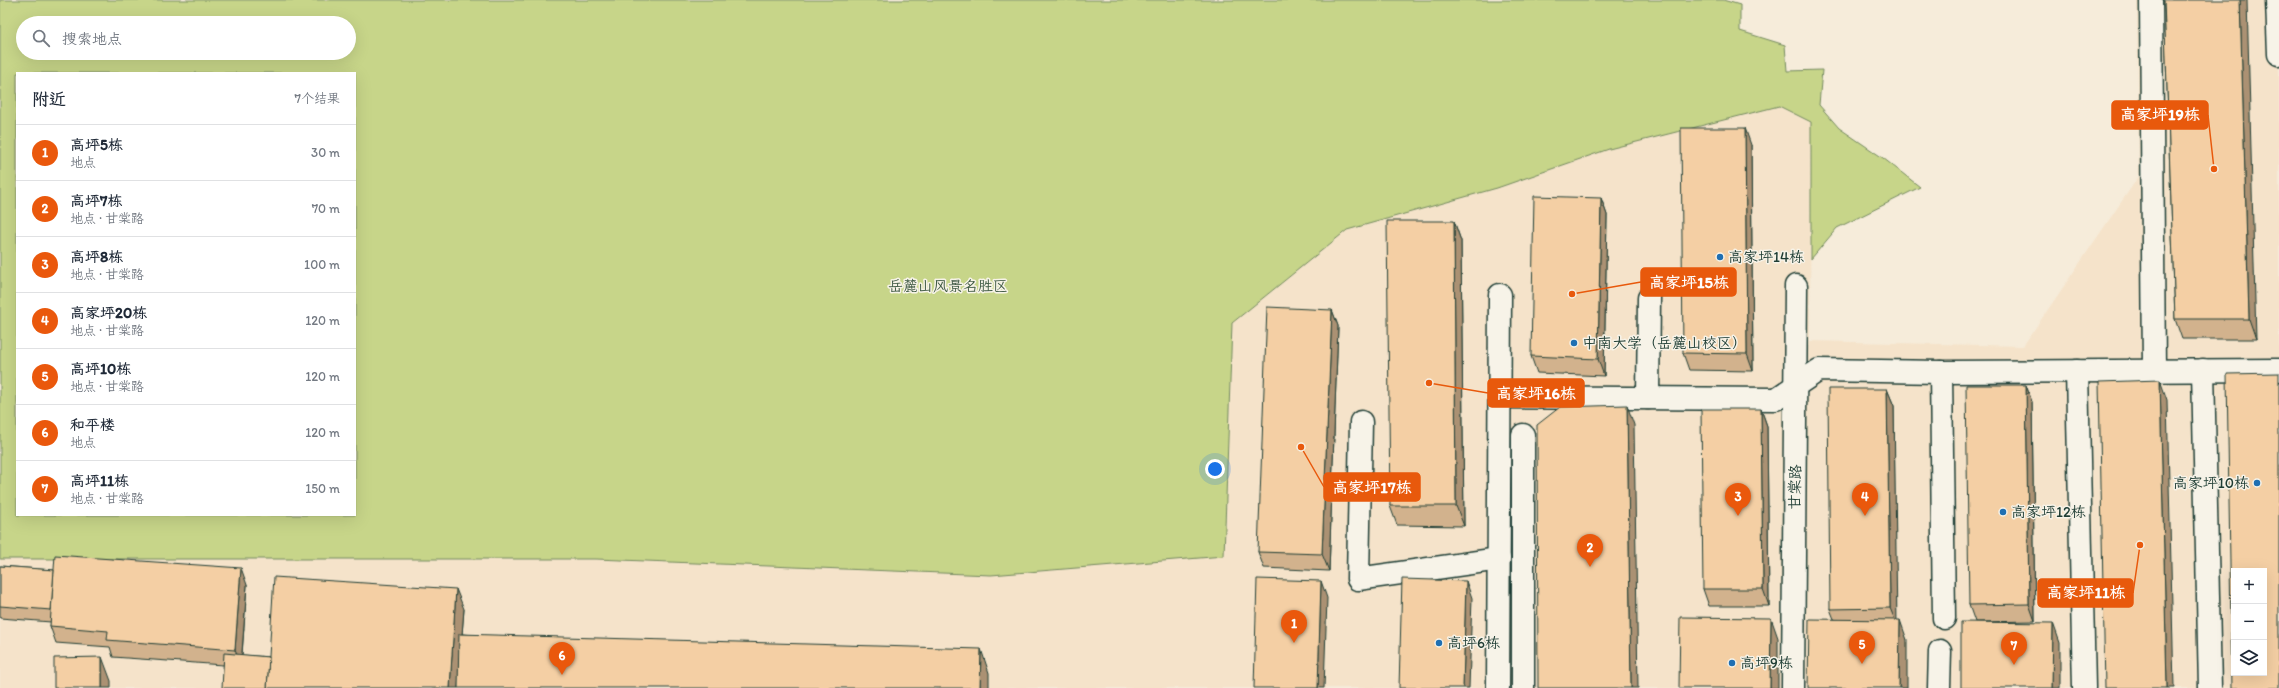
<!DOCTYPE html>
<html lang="zh">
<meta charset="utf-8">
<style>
body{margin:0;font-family:Itim,"LXGW WenKai TC",sans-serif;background:#f6f6f7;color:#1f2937}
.controls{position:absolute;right:12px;bottom:12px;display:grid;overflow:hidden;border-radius:0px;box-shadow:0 4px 16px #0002}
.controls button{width:36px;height:36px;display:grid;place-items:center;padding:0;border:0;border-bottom:1px solid #e0e1e3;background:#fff;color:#1f2937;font:20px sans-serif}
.you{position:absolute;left:1215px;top:469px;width:14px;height:14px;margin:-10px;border:3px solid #fff;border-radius:50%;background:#1a73e8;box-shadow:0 0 0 6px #1a73e833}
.badge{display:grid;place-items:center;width:26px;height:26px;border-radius:50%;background:#ea580c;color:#fff;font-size:13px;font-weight:700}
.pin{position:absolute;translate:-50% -33px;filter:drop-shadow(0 1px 2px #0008)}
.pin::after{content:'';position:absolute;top:21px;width:14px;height:12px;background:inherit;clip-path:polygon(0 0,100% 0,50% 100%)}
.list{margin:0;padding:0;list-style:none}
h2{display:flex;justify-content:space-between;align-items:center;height:52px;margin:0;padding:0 16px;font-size:17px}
h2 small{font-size:13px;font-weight:400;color:#747a83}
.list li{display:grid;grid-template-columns:26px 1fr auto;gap:12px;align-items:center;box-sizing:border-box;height:56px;padding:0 16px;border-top:1px solid #e0e1e3}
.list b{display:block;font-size:15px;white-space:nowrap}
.list p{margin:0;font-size:13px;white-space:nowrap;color:#747a83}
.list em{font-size:13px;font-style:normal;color:#747a83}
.icon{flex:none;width:22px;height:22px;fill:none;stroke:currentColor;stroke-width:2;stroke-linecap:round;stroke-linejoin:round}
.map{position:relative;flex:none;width:2279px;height:688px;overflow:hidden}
.search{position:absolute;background:#fff;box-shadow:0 4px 16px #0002;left:16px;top:16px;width:340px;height:44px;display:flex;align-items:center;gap:10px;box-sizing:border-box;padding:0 14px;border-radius:22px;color:#747a83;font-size:15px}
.panel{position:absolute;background:#fff;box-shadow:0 4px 16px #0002;left:16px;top:72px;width:340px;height:444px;border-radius:0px}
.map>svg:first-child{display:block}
.built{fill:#f5e3ca;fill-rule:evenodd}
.green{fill:#c7d589;stroke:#73895e;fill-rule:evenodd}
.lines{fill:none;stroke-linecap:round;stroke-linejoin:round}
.minor-casing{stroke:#1f3d34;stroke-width:25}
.minor{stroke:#f7f3e8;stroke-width:22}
.wall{fill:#d2b28d;stroke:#1f3d34}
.shaded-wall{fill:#ab9173;stroke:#1f3d34}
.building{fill:#f4cfa4;stroke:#1f3d34;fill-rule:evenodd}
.poi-dot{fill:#1f6fb2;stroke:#f7f3e8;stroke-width:1.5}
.labels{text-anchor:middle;stroke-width:3;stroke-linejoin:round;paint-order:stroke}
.poi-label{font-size:15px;fill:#1f3d34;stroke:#f7f3e8;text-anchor:start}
.park-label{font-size:15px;fill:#415b45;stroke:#f7f3e8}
.street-label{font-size:15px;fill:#1f3d34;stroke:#f7f3e8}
.leader{fill:none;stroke:#e8590c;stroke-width:1.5}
.callout-dot{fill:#e8590c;stroke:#f7f3e8;stroke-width:1.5}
.callout{fill:#e8590c;stroke:#e8590c;stroke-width:1.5}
.callout-label{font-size:16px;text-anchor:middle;font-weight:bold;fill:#fff}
</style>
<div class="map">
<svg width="2279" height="688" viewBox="0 0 2279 688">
<rect width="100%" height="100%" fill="#f6ecda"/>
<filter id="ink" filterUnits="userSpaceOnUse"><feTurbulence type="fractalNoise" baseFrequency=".025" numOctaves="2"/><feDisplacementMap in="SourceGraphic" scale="8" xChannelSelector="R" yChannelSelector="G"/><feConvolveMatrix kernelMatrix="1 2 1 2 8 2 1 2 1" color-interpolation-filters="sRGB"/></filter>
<g filter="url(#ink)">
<path class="built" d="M2137,0H2279V688H0V559H596L991,575L1224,555L1232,323L1347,230L1497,188L1609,149L1779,106L1811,122L1810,341L2023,346L2139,176ZM2234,571H2264V673H2234Z"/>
<path class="green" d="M0,0H1723L1740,5V31L1785,45L1787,71L1822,70L1819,105L1839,128L1883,158L1920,187L1837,228L1811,259V122L1779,106L1609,149L1497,188L1347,230L1232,323L1224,556L991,575L596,559H0ZM23,23H349V53H23ZM17,73H355V515H17Z"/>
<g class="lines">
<defs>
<g id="minor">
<polyline points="2151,0 2154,371"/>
<polyline points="2277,0 2279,54"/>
<polyline points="2203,370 2210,688"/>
<polyline points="2077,371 2084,688"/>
<polyline points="1941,372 1944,618"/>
<polyline points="1500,397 1776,399 1819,370 1941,372 2279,370"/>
<polyline points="1648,398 1649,298"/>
<polyline points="1361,422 1358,579 1499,559"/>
<polyline points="1498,688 1500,295"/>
<polyline points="1523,688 1523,435"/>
<polyline points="1793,688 1796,286"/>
<polyline points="1939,688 1940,651"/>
</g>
</defs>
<use href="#minor" class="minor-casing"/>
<use href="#minor" class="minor"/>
</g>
<g class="wall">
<polygon points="2164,0 2256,339 2182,339 2175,319"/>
<polygon points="1751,145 1753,371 1689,370 1683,353"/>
<polygon points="1601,198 1607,215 1604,376 1537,373 1531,356"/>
<polygon points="1454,221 1461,241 1464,526 1397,525 1390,506"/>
<polygon points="1332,310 1338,326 1329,571 1264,568 1258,552"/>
<polygon points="2026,385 2032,402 2035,621 1975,622 1969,605"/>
<polygon points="1887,389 1894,406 1896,620 1907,640 1834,619 1830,609"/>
<polygon points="1761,409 1767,426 1769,606 1709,606 1703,589"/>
<polygon points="0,566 247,585 242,655 269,657 464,609 462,634 989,673 223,665 113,657 110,647 56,643 50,626 51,622 0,618"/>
</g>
<g class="shaded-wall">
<polygon points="2240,0 2247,0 2256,339 2249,319"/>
<polygon points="1745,128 1751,145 1753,371 1747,354"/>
<polygon points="1601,198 1607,215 1604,376 1598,359"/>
<polygon points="1454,221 1461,241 1464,526 1456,506"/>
<polygon points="1332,310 1338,326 1329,571 1322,554"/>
<polygon points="2160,380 2167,400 2174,688 2167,688"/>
<polygon points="2026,385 2032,402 2035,621 2029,604"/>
<polygon points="1887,389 1894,406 1897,625 1890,608"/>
<polygon points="1627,405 1634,425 1638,688 1631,688"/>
<polygon points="1761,409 1767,426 1769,606 1763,589"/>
<polygon points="241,568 247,585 241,666 235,650"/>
<polygon points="1321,581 1327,598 1324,688 1318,688"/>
<polygon points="1466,581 1472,598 1469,688 1463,688"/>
<polygon points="456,589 464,609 458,688 450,688"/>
<polygon points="1771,618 1778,638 1778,688 1770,688"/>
<polygon points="1900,620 1907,640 1907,688 1899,688"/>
<polygon points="2053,623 2060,643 2060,688 2052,688"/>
<polygon points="981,649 989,673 989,688 980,688"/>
<polygon points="102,657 111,681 111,688 102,688"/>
</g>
<g class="building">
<polygon points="2164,0 2240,0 2249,319 2175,319"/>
<polygon points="1681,128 1745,128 1747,354 1683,353"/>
<polygon points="1534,196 1601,198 1598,359 1531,356"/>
<polygon points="1387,221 1454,221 1456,506 1390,506"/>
<polygon points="1267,307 1332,310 1322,554 1258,552"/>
<path d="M2279,373V688H2232L2227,374ZM2234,571H2264V673H2234Z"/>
<polygon points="2160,380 2167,688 2105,688 2099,382"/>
<polygon points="1966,385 2026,385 2029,604 1969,605"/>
<polygon points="1828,389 1887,389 1890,608 1830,609"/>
<polygon points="1627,405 1631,688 1538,688 1537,425 1560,407"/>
<polygon points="1701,409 1761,409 1763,589 1703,589"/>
<polygon points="55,555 241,568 235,650 107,640 108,631 50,626"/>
<polygon points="0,566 54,570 51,610 0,606"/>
<polygon points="274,577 456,589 450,688 267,688"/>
<polygon points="1257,579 1321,581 1318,688 1254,688"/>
<polygon points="1402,579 1466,581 1463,688 1399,688"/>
<polygon points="1680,617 1771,618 1770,688 1679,688"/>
<polygon points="1809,619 1900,620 1899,688 1808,688"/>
<polygon points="1961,622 2053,623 2052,688 1961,688"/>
<polygon points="459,634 981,649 980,688 458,688"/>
<polygon points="224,653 269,657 267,688 222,688"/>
<polygon points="102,657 102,688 54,688 54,658"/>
</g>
</g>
<g class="poi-dot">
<circle cx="1720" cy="257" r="4"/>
<circle cx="1574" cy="343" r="4"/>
<circle cx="2257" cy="483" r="4"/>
<circle cx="2003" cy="512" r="4"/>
<circle cx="1439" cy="643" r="4"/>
<circle cx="1732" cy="663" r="4"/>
</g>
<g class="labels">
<g class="poi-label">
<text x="1728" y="262">高家坪14栋</text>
<text x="1582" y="348">中南大学（岳麓山校区）</text>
<text x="2249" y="488" text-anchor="end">高家坪10栋</text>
<text x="2011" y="517">高家坪12栋</text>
<text x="1447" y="648">高坪6栋</text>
<text x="1740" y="668">高坪9栋</text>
</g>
<g class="park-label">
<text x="948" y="291">岳麓山风景名胜区</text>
</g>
<g class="street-label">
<text transform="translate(1795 487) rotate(-89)" y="5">甘棠路</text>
</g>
</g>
<path class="leader" d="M2214 169L2208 115M1572 294L1641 282M1429 383L1488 393M1301 447L1324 487M2140 545L2133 593"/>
<g class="callout-dot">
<circle cx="2214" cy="169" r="4"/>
<circle cx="1572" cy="294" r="4"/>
<circle cx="1429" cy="383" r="4"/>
<circle cx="1301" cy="447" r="4"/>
<circle cx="2140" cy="545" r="4"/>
</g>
<g class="callout">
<rect x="2112" y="101" width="96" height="28" rx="4"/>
<rect x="1641" y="268" width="95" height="28" rx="4"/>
<rect x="1488" y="379" width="96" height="28" rx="4"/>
<rect x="1324" y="473" width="96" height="28" rx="4"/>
<rect x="2038" y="579" width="95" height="28" rx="4"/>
</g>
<g class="callout-label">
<text x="2160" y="120">高家坪19栋</text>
<text x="1689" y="288">高家坪15栋</text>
<text x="1536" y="399">高家坪16栋</text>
<text x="1372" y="493">高家坪17栋</text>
<text x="2086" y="598">高家坪11栋</text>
</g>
</svg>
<div class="controls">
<button>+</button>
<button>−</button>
<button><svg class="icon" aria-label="layers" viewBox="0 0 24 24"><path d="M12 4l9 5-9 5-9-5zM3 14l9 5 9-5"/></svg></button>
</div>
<div class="you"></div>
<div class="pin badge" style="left:1294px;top:643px">1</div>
<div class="pin badge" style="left:1590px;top:567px">2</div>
<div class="pin badge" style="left:1738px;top:516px">3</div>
<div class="pin badge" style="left:1865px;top:516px">4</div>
<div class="pin badge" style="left:1862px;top:664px">5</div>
<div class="pin badge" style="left:562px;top:675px">6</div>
<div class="pin badge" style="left:2014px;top:665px">7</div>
<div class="search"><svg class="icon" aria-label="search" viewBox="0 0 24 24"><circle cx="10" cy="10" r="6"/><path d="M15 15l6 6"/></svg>搜索地点</div>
<section class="panel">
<h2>附近<small>7个结果</small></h2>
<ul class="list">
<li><span class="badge">1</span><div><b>高坪5栋</b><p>地点</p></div><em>30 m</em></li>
<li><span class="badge">2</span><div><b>高坪7栋</b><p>地点 · 甘棠路</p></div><em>70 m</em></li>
<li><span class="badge">3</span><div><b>高坪8栋</b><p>地点 · 甘棠路</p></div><em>100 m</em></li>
<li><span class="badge">4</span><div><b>高家坪20栋</b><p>地点 · 甘棠路</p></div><em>120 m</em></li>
<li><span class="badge">5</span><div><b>高坪10栋</b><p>地点 · 甘棠路</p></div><em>120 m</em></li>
<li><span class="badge">6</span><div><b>和平楼</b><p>地点</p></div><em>120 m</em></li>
<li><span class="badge">7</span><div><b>高坪11栋</b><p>地点 · 甘棠路</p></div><em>150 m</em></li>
</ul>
</section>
</div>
